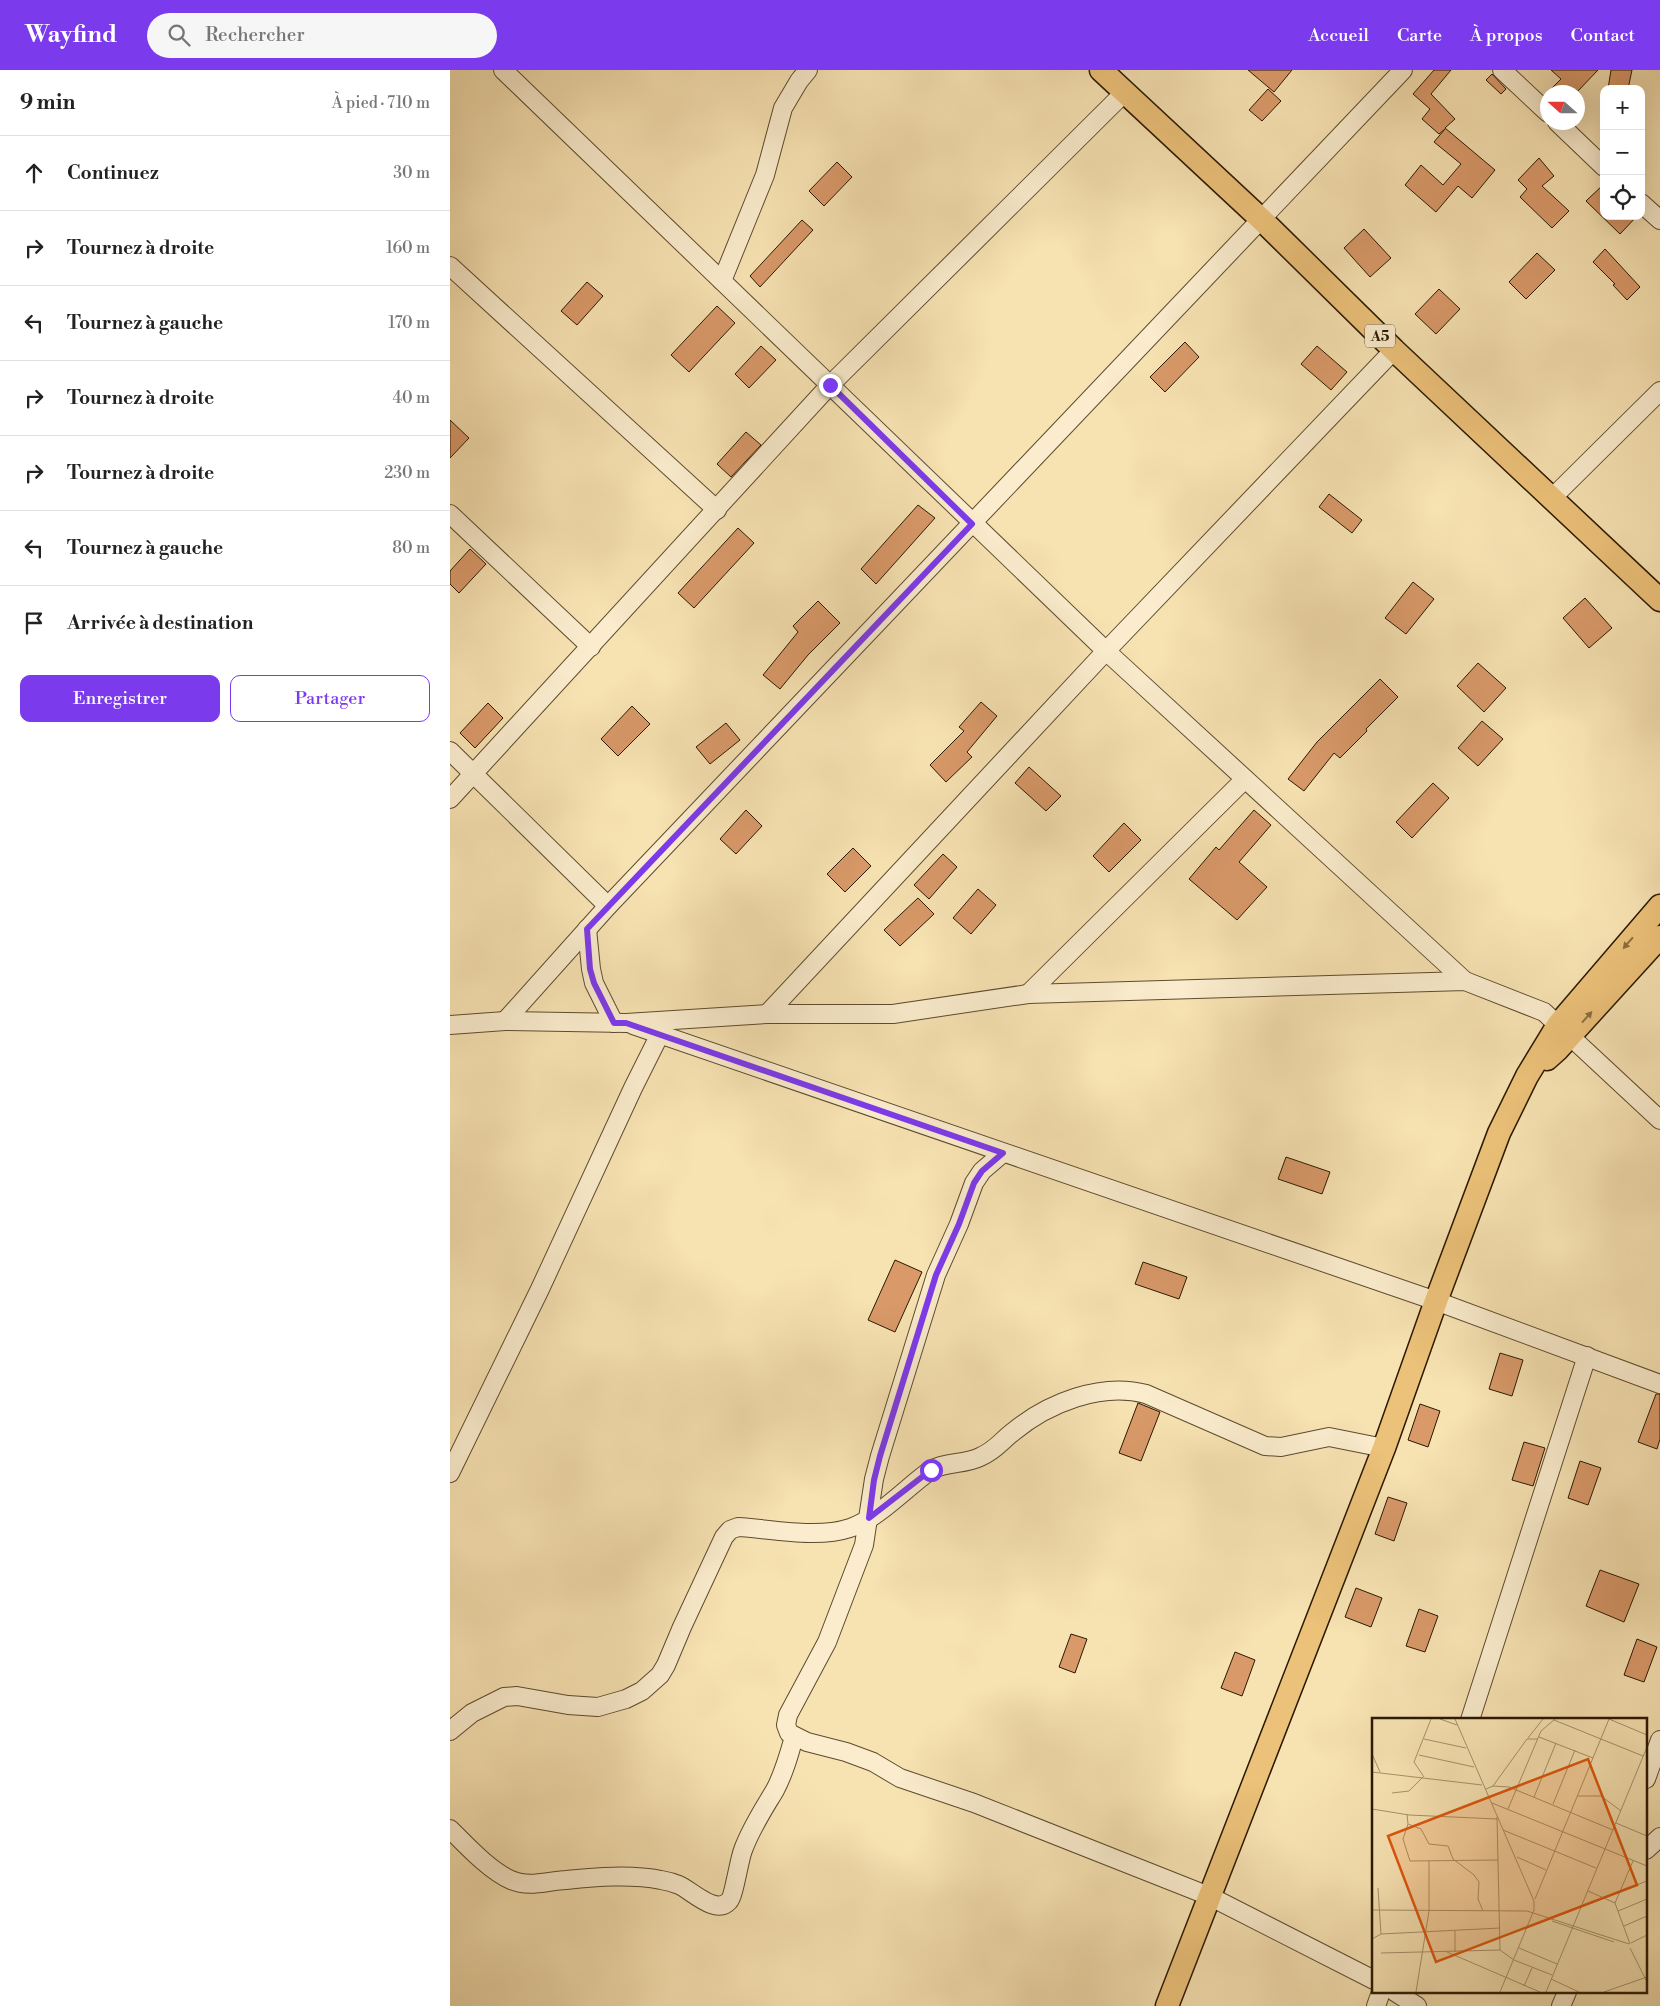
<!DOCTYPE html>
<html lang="fr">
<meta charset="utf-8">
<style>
body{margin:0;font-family:"Libre Bodoni",serif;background:#f6f6f6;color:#222}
.controls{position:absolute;right:15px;top:15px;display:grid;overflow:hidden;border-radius:10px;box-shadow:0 5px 20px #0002}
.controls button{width:45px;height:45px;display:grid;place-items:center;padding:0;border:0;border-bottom:1px solid #e0e0e0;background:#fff;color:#222;font:25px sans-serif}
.compass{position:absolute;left:1090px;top:15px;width:45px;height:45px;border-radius:50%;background:#fff;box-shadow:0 5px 20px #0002;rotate:291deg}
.stop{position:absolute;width:15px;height:15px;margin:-11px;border:4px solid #7c3aed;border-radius:50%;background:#fff}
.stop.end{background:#7c3aed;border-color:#fff;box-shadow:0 1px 5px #0008}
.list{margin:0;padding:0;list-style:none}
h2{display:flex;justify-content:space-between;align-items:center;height:65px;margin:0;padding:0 20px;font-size:21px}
h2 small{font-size:16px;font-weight:400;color:#767676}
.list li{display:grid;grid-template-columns:32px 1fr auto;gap:15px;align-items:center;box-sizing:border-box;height:75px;padding:0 20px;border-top:1px solid #e0e0e0}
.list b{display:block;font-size:19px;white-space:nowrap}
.list em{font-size:16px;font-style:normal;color:#767676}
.actions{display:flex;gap:10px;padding:15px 20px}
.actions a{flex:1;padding:11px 0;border:1px solid #7c3aed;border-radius:10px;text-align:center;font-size:18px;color:#7c3aed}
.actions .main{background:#7c3aed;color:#fff}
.icon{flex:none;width:28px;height:28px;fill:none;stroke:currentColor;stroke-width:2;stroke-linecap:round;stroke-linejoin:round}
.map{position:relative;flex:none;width:1210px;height:1936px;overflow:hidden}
header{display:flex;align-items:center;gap:30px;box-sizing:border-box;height:70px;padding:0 25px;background:#7c3aed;color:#fff}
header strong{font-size:24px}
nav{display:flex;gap:28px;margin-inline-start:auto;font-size:18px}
.search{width:350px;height:45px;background:#f6f6f6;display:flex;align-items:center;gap:12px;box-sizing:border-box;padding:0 18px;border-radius:28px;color:#767676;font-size:19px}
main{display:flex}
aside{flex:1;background:#fff}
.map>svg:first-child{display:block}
.building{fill:#d99969;stroke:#2a1902}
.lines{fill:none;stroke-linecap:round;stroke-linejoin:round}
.minor-casing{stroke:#5d4b2e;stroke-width:20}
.major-casing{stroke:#2a1902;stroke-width:25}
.minor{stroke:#faeccd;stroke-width:18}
.major{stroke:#ecc179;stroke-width:22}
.oneway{fill:#8b6d3e}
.route{stroke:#7c3aed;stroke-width:6}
.labels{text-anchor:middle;stroke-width:5;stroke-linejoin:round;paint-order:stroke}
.shield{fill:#faeccd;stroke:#68583f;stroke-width:1}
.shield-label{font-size:14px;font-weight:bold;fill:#2a1902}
.inset-road{fill:none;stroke:#a5926c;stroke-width:1}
.view{fill:#de560c;fill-opacity:0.15;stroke:#de560c;stroke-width:2.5}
.inset-edge{fill:none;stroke:#2a1902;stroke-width:2.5}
</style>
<header>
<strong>Wayfind</strong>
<div class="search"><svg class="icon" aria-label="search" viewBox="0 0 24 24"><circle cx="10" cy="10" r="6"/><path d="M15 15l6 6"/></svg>Rechercher</div>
<nav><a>Accueil</a><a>Carte</a><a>À propos</a><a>Contact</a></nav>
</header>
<main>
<aside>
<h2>9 min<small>À pied · 710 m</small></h2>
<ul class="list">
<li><svg class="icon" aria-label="ahead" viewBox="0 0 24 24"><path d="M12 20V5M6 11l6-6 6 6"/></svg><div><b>Continuez</b></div><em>30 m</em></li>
<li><svg class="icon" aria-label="right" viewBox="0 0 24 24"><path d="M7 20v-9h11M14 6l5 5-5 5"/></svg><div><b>Tournez à droite</b></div><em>160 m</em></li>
<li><svg class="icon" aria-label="left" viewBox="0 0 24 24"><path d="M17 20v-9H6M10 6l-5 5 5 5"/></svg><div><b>Tournez à gauche</b></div><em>170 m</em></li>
<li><svg class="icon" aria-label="right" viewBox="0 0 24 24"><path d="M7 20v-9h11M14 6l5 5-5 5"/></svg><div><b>Tournez à droite</b></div><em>40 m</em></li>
<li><svg class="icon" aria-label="right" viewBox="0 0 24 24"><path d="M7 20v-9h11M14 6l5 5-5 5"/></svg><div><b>Tournez à droite</b></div><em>230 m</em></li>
<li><svg class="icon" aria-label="left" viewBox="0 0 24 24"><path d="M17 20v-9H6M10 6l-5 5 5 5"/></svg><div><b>Tournez à gauche</b></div><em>80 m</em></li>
<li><svg class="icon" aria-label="arrive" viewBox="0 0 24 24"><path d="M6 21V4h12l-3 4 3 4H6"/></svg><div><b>Arrivée à destination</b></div></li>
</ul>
<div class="actions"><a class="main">Enregistrer</a><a>Partager</a></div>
</aside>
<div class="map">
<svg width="1210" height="1936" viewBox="0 0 1210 1936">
<rect width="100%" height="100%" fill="#f7e2b2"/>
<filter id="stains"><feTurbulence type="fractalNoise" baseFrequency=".004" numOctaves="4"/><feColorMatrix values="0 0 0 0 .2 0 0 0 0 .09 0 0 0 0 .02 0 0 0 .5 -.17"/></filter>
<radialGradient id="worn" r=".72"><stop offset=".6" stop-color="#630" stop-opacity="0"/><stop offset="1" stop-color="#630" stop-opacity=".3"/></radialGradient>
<g class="building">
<polygon points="798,0 842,0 824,22"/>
<polygon points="984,0 1001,0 981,24 1005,49 995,58 1045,100 1022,128 1008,116 986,142 955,115 971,95 993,115 1011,94 984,72 995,59 989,64 972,49 980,39 963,24"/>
<polygon points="1101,0 1148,0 1127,22 1098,22 1111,9"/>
<polygon points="1161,0 1182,0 1178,19 1158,19"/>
<polygon points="1042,4 1056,19 1051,24 1036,10"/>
<polygon points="818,19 831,31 812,51 799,40"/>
<polygon points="1089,88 1104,106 1092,116 1119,141 1102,158 1070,127 1077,119 1068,110"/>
<polygon points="387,92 402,107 374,136 359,121"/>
<polygon points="1154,114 1154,146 1187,146 1170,164 1136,131"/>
<polygon points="352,150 363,160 310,217 300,206"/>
<polygon points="914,159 941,188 920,207 894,178"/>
<polygon points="1155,179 1190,217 1177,230 1163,215 1165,214 1143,192"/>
<polygon points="1087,183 1105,200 1076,229 1059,212"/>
<polygon points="137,212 153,226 127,255 111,241"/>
<polygon points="989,219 1010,239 986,264 965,244"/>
<polygon points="267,236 285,253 239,302 221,285"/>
<polygon points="735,272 749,287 715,322 700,307"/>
<polygon points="311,276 326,290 299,318 285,304"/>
<polygon points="867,276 897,302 881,320 851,294"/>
<polygon points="0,350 19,368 0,388"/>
<polygon points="296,362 311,375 281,407 267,394"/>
<polygon points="879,424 912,450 902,463 869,437"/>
<polygon points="468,435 485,448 426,514 411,499"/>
<polygon points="288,458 304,473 244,538 228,523"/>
<polygon points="20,479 36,494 9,523 0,514 0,501"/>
<polygon points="963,512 984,529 956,564 935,548"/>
<polygon points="1135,528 1162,558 1139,578 1113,548"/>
<polygon points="368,531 390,553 358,585 330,619 313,605 348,562 343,556"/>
<polygon points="1028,593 1056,618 1034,642 1007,616"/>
<polygon points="930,609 948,627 916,659 917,661 890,688 884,683 854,721 838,709 867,672"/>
<polygon points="531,632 547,646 517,682 522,687 496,712 480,695 514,661 509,657"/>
<polygon points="38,633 53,648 25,678 10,663"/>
<polygon points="182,636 200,654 168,686 151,669"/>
<polygon points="1032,651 1053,669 1028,696 1008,678"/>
<polygon points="276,653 290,670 260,694 246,677"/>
<polygon points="579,697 611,726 596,741 565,713"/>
<polygon points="983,713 999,728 962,768 946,752"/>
<polygon points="296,740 312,756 286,784 270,769"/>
<polygon points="804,740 821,755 789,792 817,817 787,850 739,809 766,777 769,780"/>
<polygon points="674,753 691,770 659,802 643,786"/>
<polygon points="403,778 421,796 395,822 377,804"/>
<polygon points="493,784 507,797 479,829 464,815"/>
<polygon points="528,819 546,835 521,864 503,848"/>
<polygon points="468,828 484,844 450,876 434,860"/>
<polygon points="836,1087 880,1102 872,1124 828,1109"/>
<polygon points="445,1190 472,1202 445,1262 418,1250"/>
<polygon points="693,1192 737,1207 729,1229 685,1214"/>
<polygon points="1050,1283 1073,1290 1062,1326 1039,1319"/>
<polygon points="1206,1324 1210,1324 1210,1369 1207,1379 1188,1372"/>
<polygon points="688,1333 710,1342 691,1391 669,1383"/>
<polygon points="970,1334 990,1341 978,1377 958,1370"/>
<polygon points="1074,1372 1095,1378 1083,1416 1062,1410"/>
<polygon points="1130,1391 1151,1398 1138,1435 1118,1428"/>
<polygon points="938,1427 957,1433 944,1471 925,1464"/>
<polygon points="1150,1500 1189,1514 1174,1552 1136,1536"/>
<polygon points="906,1518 932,1528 921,1557 895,1547"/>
<polygon points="969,1539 988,1546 975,1582 956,1576"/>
<polygon points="621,1564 637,1569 625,1603 609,1597"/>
<polygon points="1187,1569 1207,1577 1194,1612 1174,1605"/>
<polygon points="785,1582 805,1590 792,1626 771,1618"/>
</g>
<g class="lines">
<defs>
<g id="minor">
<polyline points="53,0 656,581 1015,911"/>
<polyline points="1052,0 1098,43"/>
<polyline points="1107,52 1154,97"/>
<polyline points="1191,133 1210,150"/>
<polyline points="0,196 267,440"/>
<polyline points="272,211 315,105 333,38 349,11 358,0"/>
<polyline points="1102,428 1210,321"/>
<polyline points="0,444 141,577"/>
<polyline points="0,681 158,836"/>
<polyline points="0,729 380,315 675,22"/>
<polyline points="137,859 141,899 144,913 164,953"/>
<polyline points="578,924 795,709"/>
<polyline points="317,944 656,581 944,280"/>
<polyline points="55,951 158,836 953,0"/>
<polyline points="0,955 55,951 176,953 317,944 443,944 578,924 1015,911 1094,942 1210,1050"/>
<polyline points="183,955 986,1231 1210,1314"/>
<polyline points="553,1083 532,1101 524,1113 509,1154 486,1205 430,1386 424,1409 414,1475 377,1572 338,1645 336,1655 339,1663 357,1672 396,1682 423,1692 450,1708 524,1733 759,1826 924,1910"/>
<polyline points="0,1403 90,1219 183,1018 210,964"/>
<polyline points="1020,1650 1137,1286"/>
<path d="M0,1661L22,1643L54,1627L67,1626L118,1635L148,1637L176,1629L192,1621L210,1605L216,1595L232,1557L274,1467L280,1460L288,1457C322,1459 367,1469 400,1458C426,1450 458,1416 481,1400C497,1391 514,1395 530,1387C546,1380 550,1372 563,1362C598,1333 651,1312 696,1324L815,1376L831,1377L879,1367L934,1378"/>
<polyline points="1196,1709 1210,1670"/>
<path d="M0,1759C16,1775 40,1801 61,1810C79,1818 97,1811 116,1810C146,1807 181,1804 211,1810C217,1811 224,1813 229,1815C241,1820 266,1846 279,1831C284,1826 289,1790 293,1780C301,1758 313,1740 325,1720C334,1703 339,1685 344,1667"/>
<polyline points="1196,1780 1210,1767"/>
<polyline points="945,1922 967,1936"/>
<polyline points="926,1936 931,1922"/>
<polyline points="1111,1936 1117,1922"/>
</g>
<g id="major">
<polyline points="651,0 812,150 944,280 1210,530"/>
<polyline points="1097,989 1107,980 1210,867"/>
<polyline points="717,1936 934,1378 986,1231 1049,1063 1077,1006 1108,955 1210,836"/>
</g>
</defs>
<use href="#minor" class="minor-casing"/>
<use href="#major" class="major-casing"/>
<use href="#minor" class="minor"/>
<use href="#major" class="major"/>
</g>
<defs><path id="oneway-solid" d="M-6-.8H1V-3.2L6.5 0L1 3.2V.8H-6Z" transform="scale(1.25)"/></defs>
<g class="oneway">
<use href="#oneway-solid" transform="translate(1178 873) rotate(131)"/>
<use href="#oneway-solid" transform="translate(1137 947) rotate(-48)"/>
</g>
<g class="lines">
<polyline class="route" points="380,315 522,454 137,859 140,899 144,913 164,953 176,953 553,1083 532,1101 524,1113 509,1154 486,1205 430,1386 424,1410 419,1448 481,1400"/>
</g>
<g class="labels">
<rect class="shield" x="915" y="254.5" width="30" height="23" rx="4"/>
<g class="shield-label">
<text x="930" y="271">A5</text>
</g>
</g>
<g transform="translate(922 1648)">
<rect width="275" height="275" fill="#f7e2b2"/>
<path class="inset-road" d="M68,1L85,7M83,1L162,183V192L128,274M237,1L275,17M182,2L271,38M167,19L221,40M156,20L171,1M52,21L94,30M0,36L8,54M47,37L102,49M0,54L110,67M52,59L42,44L59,1M121,68L137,69L241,112M114,71L121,68L155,21H166M20,75L37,73L51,59M206,78H229L249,93M162,79L184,25M120,85L275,148M181,86L203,32M0,91L37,97L125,101M136,91L169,13L183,1M35,96L36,106L31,121L38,143L126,142M125,99L128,232M244,105L275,118M36,106L49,111L57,126L76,128L81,141L102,157L107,164L106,181L111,193M131,112L224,150M145,139L174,152M6,170L9,216M216,173L243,185L258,226M249,173L275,163M163,181L237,1M243,185L261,143M0,192L155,193L257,226M246,193L275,181M180,203L242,224M252,208L275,198M83,213V234M0,221L9,216L128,210M259,225L275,217M147,230L185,246M258,230L275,264M75,234L168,274M9,235L128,232L142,242L180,257M179,261L207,274M152,268L160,250M44,274L57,193V143M174,274L275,29M232,274L275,259"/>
<path class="view" d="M216,41L265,167L64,244L16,118Z"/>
<rect width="275" height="275" class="inset-edge"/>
</g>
<rect width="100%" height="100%" filter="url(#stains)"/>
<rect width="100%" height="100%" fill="url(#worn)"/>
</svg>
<div class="controls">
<button>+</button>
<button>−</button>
<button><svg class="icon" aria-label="locate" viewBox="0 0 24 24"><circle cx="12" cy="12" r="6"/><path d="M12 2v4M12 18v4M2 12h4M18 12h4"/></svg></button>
</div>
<svg class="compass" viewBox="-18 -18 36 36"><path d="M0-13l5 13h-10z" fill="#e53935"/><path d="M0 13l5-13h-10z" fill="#767676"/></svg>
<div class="stop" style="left:481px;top:1400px"></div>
<div class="stop end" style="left:380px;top:315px"></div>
</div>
</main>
